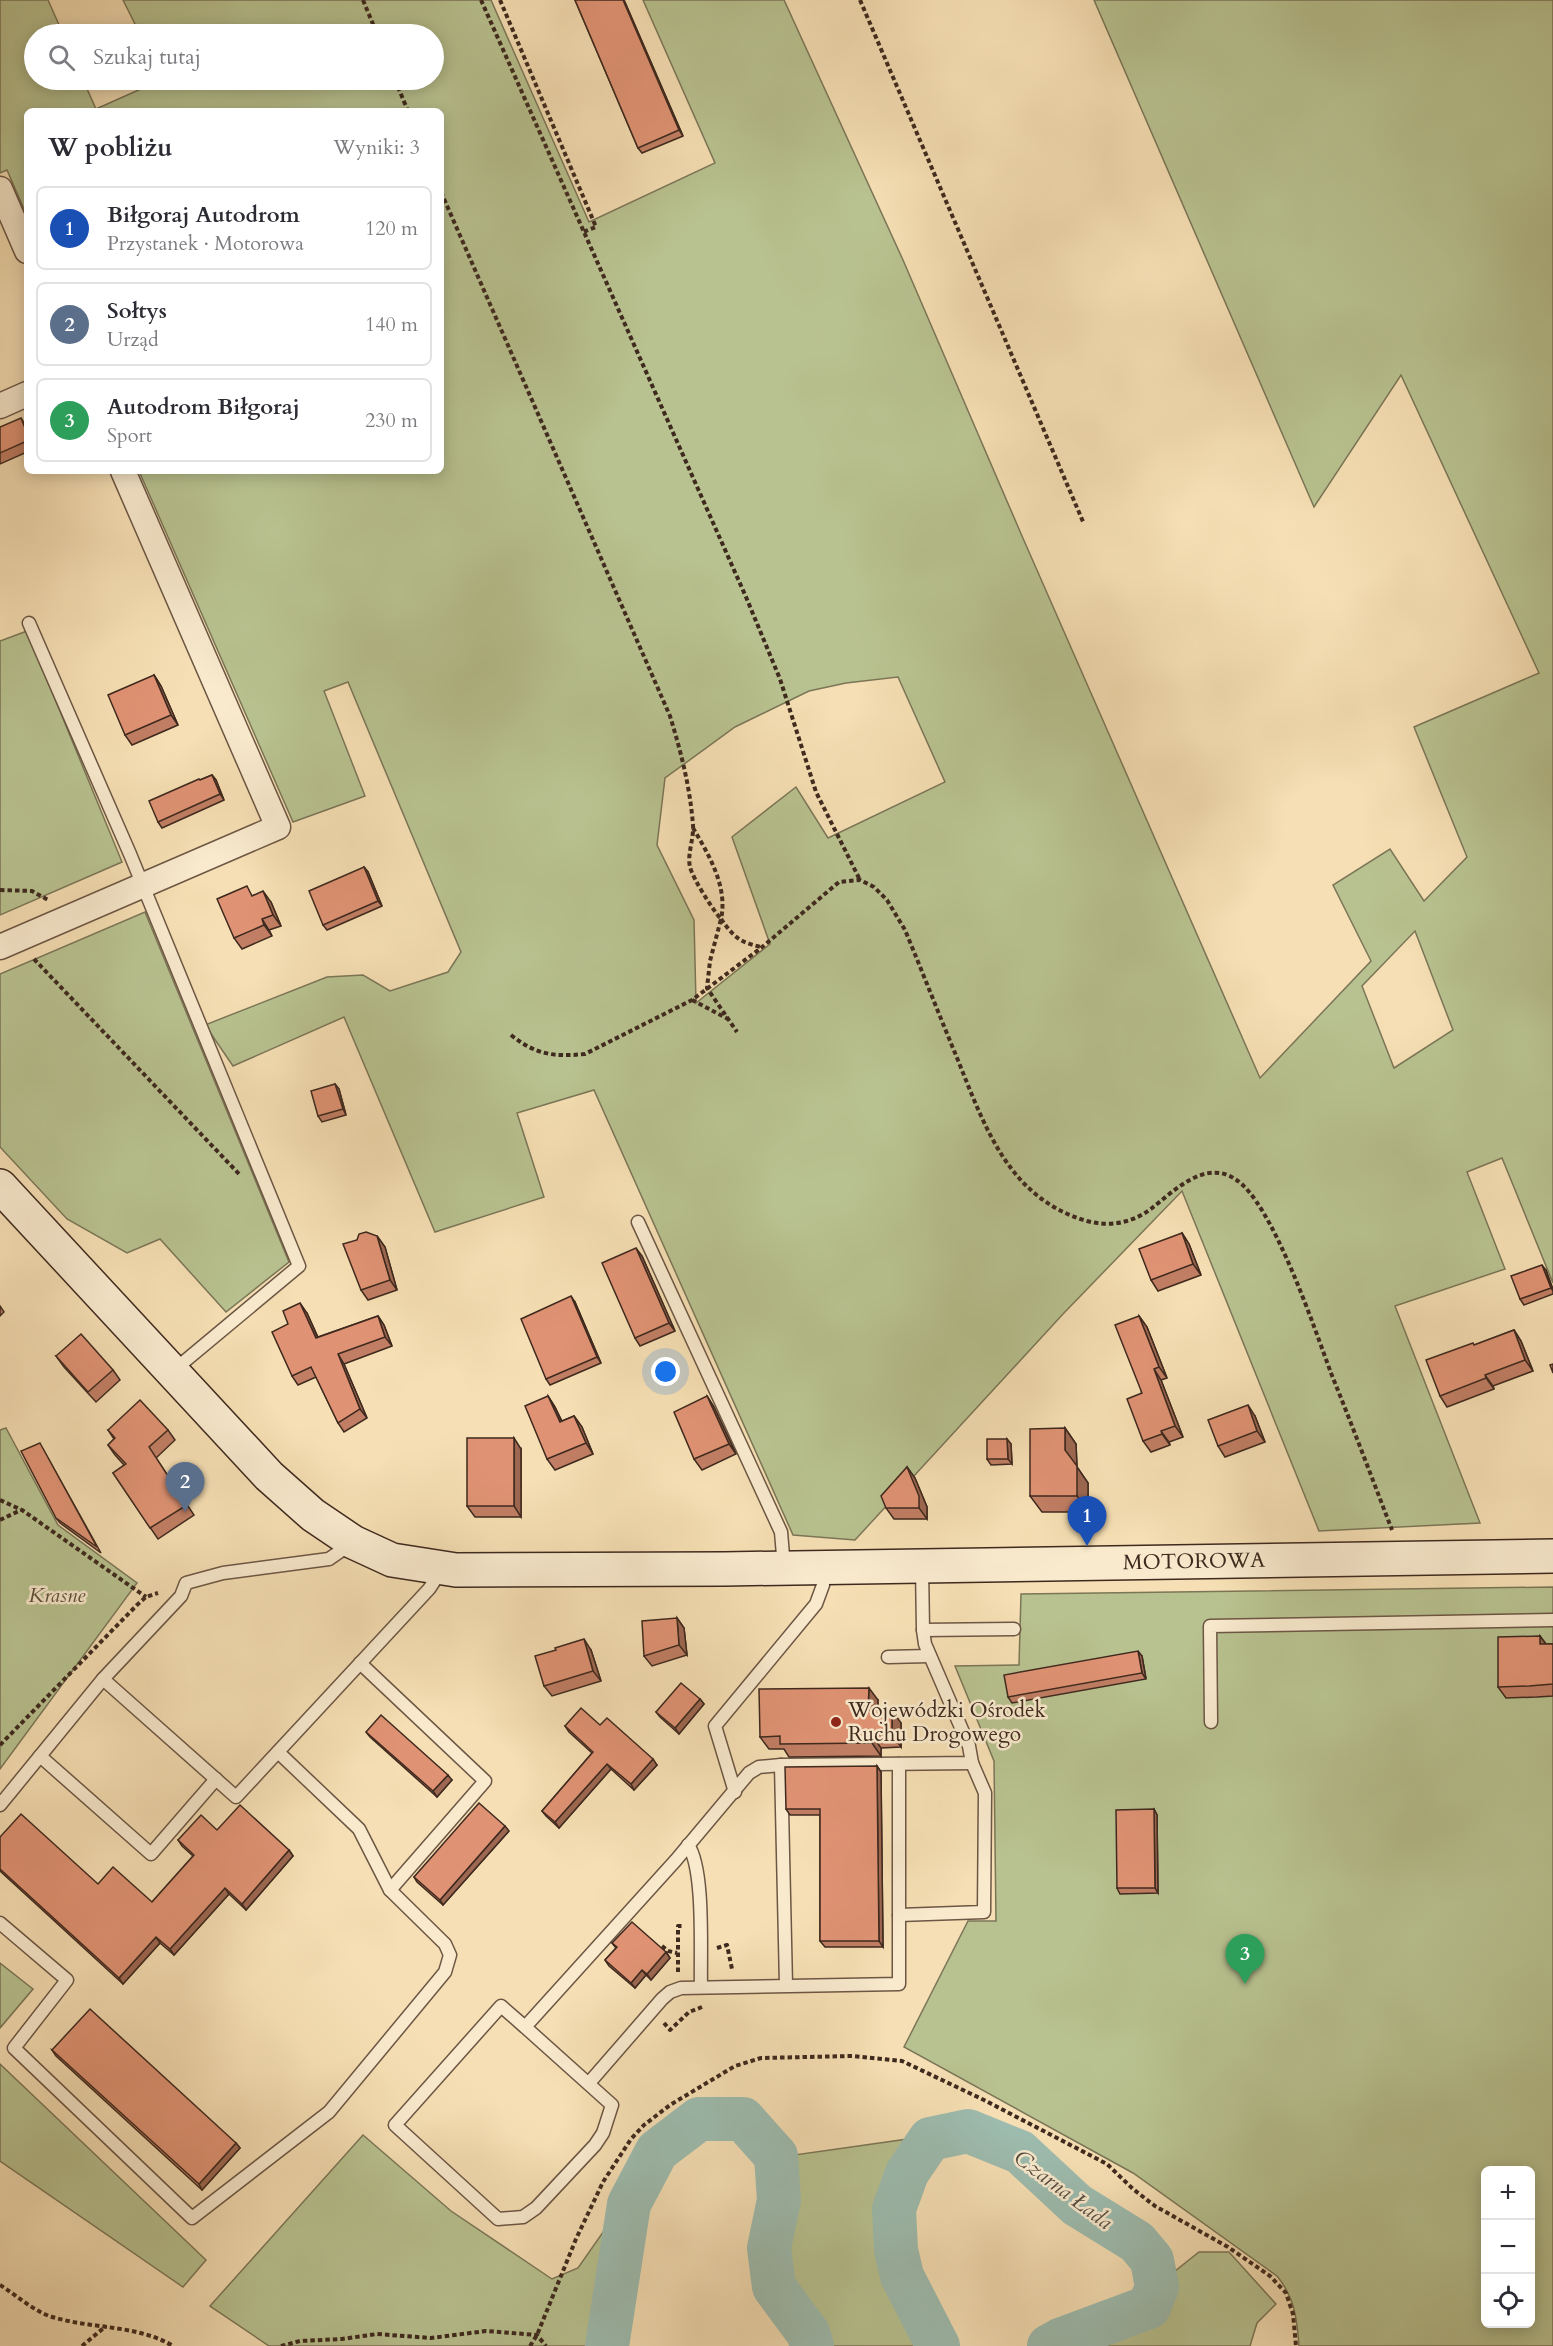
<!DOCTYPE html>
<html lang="pl">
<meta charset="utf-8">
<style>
body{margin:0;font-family:Cardo,serif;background:#f2f2f3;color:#2b2b33}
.controls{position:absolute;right:18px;bottom:18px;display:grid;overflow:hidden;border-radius:9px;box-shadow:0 3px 15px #0003}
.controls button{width:54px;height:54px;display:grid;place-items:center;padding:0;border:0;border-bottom:2px solid #e1e1e2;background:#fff;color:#2b2b33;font:30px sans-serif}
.you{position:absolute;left:666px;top:1372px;width:21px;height:21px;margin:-15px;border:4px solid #fff;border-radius:50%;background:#1a73e8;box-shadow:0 0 0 9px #1a73e833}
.badge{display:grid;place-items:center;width:39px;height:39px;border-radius:50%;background:#1a73e8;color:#fff;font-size:20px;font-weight:700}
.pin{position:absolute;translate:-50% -50px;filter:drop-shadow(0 2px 3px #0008)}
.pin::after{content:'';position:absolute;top:32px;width:21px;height:18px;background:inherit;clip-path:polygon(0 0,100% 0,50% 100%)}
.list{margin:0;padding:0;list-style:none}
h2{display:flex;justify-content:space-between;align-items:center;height:78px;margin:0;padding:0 24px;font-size:26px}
h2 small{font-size:20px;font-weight:400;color:#7c7c81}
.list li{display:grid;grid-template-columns:39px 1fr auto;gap:18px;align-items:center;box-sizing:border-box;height:84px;margin:0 12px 12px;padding:0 12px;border:2px solid #e1e1e2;border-radius:9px}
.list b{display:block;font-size:22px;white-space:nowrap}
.list p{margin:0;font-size:20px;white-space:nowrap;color:#7c7c81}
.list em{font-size:20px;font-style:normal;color:#7c7c81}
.icon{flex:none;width:33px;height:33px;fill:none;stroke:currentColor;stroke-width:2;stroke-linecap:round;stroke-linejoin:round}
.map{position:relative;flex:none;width:1553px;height:2346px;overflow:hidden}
.search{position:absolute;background:#fff;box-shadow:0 3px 15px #0003;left:24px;top:24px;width:420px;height:66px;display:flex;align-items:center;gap:15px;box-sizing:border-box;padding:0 21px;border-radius:33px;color:#7c7c81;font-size:22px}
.panel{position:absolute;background:#fff;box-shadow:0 3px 15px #0003;left:24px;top:108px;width:420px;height:366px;border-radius:9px}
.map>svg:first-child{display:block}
.green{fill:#b8c290;stroke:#7b7657;stroke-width:1.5;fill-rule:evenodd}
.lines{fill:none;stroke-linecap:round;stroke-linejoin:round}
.river{stroke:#9dbcaf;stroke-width:44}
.lane-casing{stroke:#6c5644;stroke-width:15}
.street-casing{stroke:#6c5644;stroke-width:27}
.secondary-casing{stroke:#3e291e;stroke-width:36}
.path{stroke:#3e291e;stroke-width:4;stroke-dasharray:4.5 3;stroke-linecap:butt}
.lane{stroke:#f9eace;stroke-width:12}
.street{stroke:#f9eace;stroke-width:24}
.secondary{stroke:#f9eace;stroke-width:33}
.wall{fill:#c17e64;stroke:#3e291e;stroke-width:1.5}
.shaded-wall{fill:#9d6751;stroke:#3e291e;stroke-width:1.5}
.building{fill:#e09374;stroke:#3e291e;stroke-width:1.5}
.poi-dot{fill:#8f2418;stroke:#f9eace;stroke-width:2}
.labels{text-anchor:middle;stroke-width:5;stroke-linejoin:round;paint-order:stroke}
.street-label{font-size:21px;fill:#3e291e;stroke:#f9eace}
.park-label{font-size:21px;font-style:italic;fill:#5c4f3a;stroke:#f9eace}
.poi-label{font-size:21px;fill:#3e291e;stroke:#f9eace;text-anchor:start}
.water-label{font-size:22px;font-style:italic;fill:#564e42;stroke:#f9eace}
</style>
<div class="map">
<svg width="1553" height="2346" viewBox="0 0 1553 2346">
<rect width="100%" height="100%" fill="#f6dfb4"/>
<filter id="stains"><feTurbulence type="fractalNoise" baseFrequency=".00333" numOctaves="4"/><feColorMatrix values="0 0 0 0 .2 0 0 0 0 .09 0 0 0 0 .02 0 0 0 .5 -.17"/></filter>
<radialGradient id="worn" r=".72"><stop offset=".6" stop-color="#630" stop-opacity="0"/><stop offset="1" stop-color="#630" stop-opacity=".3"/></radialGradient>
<g class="green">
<path d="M0,0H48L63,34H34V80H83L96,109L161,80H434V34H140L123,0H491L589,222L715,163L643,0H784L903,260L1022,536L1260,1078L1371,961L1333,885L1390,849L1424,901L1467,857L1414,727L1539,673L1401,375L1314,507L1094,0H1553V1283L1502,1158L1467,1172L1505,1269L1395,1306L1480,1523L1319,1531L1182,1191L1063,1314L855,1540L793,1535L594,1090L517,1113L544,1197L435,1232L344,1017L233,1066L205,1025L327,977L363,975L390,991L448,972L461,952L348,682L324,691L365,796L293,822L139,471H441V111H27V216L7,170L0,173ZM898,677L945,782L828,838L796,787L732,837L770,944L696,1003L694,920L657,845L665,778L735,727L809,691L846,683ZM1415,931L1453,1030L1394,1068L1362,986Z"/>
<polygon points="27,631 122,862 0,915 0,641"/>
<polygon points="145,912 289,1262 226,1312 160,1239 127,1253 67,1219 0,1147 0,974"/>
<polygon points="6,1428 58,1525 137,1583 0,1769 0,1430"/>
<path d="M1553,1587V2346H1299C1297,2319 1295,2298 1277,2276L1133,2173L904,2047L968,1921H996L994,1761L955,1666L1019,1665L1021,1594ZM1486,2170H1530V2324H1486Z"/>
<polygon points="0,1963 33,1989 0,2028"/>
<polygon points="0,2064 206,2260 183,2287 0,2161"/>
<polygon points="363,2135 451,2211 552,2279 578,2268 613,2218 600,2304 597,2346 269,2346 210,2306"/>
<path d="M908,2139C892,2182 873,2227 888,2274C891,2281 893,2289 897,2295C907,2310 927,2327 928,2346H824L810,2317L792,2299L783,2283V2249L791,2190L785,2194L791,2165L787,2156Z"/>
<path d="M1199,2252H1229L1276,2304L1257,2323L1250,2346H1081H1084L1090,2336C1112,2332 1162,2325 1170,2300C1173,2292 1173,2281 1174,2272Z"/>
</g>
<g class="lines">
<g class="river">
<polyline points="607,2346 629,2204 657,2151 699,2119 743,2119 776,2156 779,2200 769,2248 774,2287 808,2333 812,2346"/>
<polyline points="938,2346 902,2276 896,2250 894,2209 907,2173 930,2139 968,2131 1020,2152 1077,2205 1137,2242 1152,2260 1157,2287 1149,2307 1060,2340 1049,2346"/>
</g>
<defs>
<g id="lane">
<polyline points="29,623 130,854 299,1266 173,1371"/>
<polyline points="638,1222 781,1532 784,1567"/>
<polyline points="352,1543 329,1559 223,1573 186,1583 181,1596 103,1679 236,1797 429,1589 441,1571"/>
<polyline points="923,1630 1014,1629"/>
<polyline points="888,1657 929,1656"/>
<polyline points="360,1663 485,1781 390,1890"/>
<polyline points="1211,1722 1210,1626 1553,1620"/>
<polyline points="40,1756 151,1854 216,1779"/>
<polyline points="781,1765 786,1985"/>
<polyline points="735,1792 715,1726 816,1604 823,1585 823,1568"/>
<polyline points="0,1805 103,1679"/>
<path d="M688,1845C705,1869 700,1954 701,1986"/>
<polyline points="899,1915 984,1912 985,1793 972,1763"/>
<polyline points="0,1923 67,1980 14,2048 192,2218 329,2112 445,1972 450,1955 445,1944 390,1890 359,1829 278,1752"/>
<polyline points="525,2027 501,2006 395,2125 498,2219 523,2217 536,2208 595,2145 603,2133 612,2105 525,2027 676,1860 749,1773 759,1767 781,1765 972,1763 969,1746 925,1644 923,1630 922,1567"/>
<polyline points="589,2083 662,1999 670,1992 681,1988 899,1984 899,1764"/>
</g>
<g id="street">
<polyline points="0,189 27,251"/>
<polyline points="0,406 27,394"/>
<polyline points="0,947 278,827 123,471"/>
</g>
<polyline id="secondary" points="0,1186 269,1476 313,1515 353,1542 392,1560 456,1570 724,1569 1553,1556"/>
</defs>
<use href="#lane" class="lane-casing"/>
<use href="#street" class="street-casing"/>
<use href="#secondary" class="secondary-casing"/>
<g class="path">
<polyline points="363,0 377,34"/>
<polyline points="481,0 746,597 780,679 816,792 860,880"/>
<polyline points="500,0 596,227 583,232"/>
<polyline points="860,0 1084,524"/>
<polyline points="395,80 408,111"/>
<path d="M441,192L670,716C681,752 690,787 693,825C694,839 687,854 690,867C693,879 713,910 721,919L710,961L707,988L737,1032"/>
<path d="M693,828C709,855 728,887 721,919C734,937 739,942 761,947"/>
<polyline points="0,890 32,891 48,900"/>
<polyline points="34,959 240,1175"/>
<polyline points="692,1000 728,1019"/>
<path d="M511,1035C536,1055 554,1057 585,1054L692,1000L761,948L839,882L860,880L874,887L887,900L905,930C922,971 938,1012 955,1053C983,1121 1006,1198 1087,1221C1110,1227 1133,1223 1152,1208C1174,1191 1205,1159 1235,1179C1272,1201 1315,1330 1331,1373C1352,1425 1372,1478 1392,1530"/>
<polyline points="0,1500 22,1510 146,1597"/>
<polyline points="0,1520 21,1510"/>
<polyline points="0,1745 137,1605 146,1597 158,1593"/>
<polyline points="662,1946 668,1951 677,1953"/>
<polyline points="717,1948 727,1945 732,1969"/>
<polyline points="678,1972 678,1926 684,1926"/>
<polyline points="664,2023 670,2030 689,2012 702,2007"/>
<path d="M0,2285C18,2296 35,2313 56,2318C95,2329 138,2325 173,2346"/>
<polyline points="82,2346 106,2326"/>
<polyline points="281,2346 300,2341 342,2339 377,2334 431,2338 486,2331 537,2335 546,2346"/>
<polyline points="530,2346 537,2335 576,2239 603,2182 631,2139 644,2125 670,2105 735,2066 761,2058 853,2056 902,2061 984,2100 1107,2164 1133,2189 1155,2206 1228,2247 1270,2276 1286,2293 1293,2314 1296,2346"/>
</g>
<use href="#lane" class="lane"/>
<use href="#street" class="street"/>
<use href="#secondary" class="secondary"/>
</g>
<g class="wall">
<polygon points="575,0 624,0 683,136 642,153 638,148"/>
<polygon points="26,426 27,452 0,464 0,427"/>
<polygon points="154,675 161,686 178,725 132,745 125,735"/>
<polygon points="212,775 216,780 224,800 162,828 158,822 200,780"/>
<polygon points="364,867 368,872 382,906 327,930 323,925"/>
<polygon points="254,895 271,902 281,926 269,930 272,936 242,949 234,938"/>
<polygon points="335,1084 339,1089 346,1115 322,1122 318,1116"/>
<polygon points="1182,1233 1189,1244 1201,1275 1158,1291 1151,1280"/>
<polygon points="377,1236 385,1247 397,1290 368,1300 361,1290 357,1240"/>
<polygon points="642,1256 675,1331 640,1346 635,1338"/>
<polygon points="1546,1270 1553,1289 1553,1294 1524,1305 1520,1299"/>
<polygon points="575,1302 601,1363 550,1385 546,1379"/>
<polygon points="0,1306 4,1312 0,1316"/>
<polygon points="307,1313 318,1337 378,1316 384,1325 392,1346 344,1364 367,1418 344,1432 338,1423 316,1377 298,1385 292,1376 288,1324"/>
<polygon points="1139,1316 1147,1327 1167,1378 1161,1380 1183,1437 1169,1442 1170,1445 1151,1452 1143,1441"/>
<polygon points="1514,1330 1521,1341 1533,1371 1493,1386 1494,1389 1447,1407 1440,1396 1474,1345"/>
<polygon points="56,1356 113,1370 120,1380 96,1402 64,1367"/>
<polygon points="548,1396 555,1407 562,1421 574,1416 582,1427 593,1454 555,1470 547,1459"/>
<polygon points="707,1396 714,1407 736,1454 702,1470 694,1459"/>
<polygon points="1255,1416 1265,1442 1225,1457 1218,1446"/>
<polygon points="1065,1428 1076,1444 1077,1467 1088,1483 1088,1512 1042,1512 1030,1496"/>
<polygon points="108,1430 168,1430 175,1440 156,1458 194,1515 158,1539 113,1473 124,1465 115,1455 108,1445 114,1439"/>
<polygon points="1007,1439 1011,1444 1012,1464 991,1465 987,1459"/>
<polygon points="43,1449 101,1553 60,1523 56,1518"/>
<polygon points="521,1449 521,1517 475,1517 467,1506"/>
<polygon points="907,1467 915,1478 927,1507 927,1519 894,1519 886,1508"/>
<polygon points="677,1618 684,1628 687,1655 652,1666 644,1656"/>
<polygon points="1540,1636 1546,1644 1553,1644 1553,1696 1537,1697 1506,1698 1498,1687"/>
<polygon points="591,1650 601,1681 552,1696 544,1686"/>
<polygon points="1142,1656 1146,1679 1012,1703 1008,1697"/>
<polygon points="700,1699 704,1704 679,1734 660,1717 656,1712"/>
<polygon points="878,1700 878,1710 901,1723 901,1747 881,1748 881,1756 789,1757 784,1749 769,1749 760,1737"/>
<polygon points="600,1725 657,1765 634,1790 611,1769 559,1828 546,1816 542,1811 592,1753 569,1732 565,1726"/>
<polygon points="366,1732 452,1780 437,1797 370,1737"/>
<polygon points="877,1766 881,1772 883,1947 825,1947 820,1941 820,1815 790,1815 786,1809"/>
<polygon points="1154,1809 1157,1815 1158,1893 1120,1894 1117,1888"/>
<polygon points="217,1830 289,1850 293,1856 246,1910 229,1894 174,1955 160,1943 123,1984 0,1871 0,1837 98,1884 152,1902 193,1856 182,1846 178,1840"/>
<polygon points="509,1831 443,1905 417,1882 414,1877"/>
<polygon points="612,1943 666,1952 670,1958 651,1980 646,1975 635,1988 609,1966 605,1960 616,1948"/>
<polygon points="52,2050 236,2143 240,2148 202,2190 56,2056"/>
</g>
<g class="shaded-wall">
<polygon points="623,0 624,0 683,136 679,130"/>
<polygon points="21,418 27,428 27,433"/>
<polygon points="154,675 161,686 178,725 171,715"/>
<polygon points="212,775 216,780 224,800 220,794"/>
<polygon points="364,867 368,872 382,906 378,901"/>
<polygon points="263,891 271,902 281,926 273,915"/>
<polygon points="262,919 269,930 272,936 264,925"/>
<polygon points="335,1084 339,1089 346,1115 343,1109"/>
<polygon points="1182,1233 1189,1244 1201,1275 1193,1264"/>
<polygon points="377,1236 385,1247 397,1290 390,1280"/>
<polygon points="636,1248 642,1256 675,1331 669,1323"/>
<polygon points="1542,1265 1546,1270 1553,1291 1551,1288"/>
<polygon points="571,1296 575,1302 601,1363 597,1357"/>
<polygon points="300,1303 307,1313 322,1347 316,1338"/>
<polygon points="378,1316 384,1325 392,1346 385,1337"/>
<polygon points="1139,1316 1147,1327 1167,1378 1159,1367"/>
<polygon points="1514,1330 1521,1341 1533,1371 1525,1360"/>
<polygon points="338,1354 344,1364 367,1418 360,1409"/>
<polygon points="1154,1369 1161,1380 1183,1437 1175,1426"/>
<polygon points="1485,1375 1493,1386 1494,1389 1486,1378"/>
<polygon points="548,1396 555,1407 567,1433 560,1422"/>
<polygon points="707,1396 714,1407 736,1454 729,1444"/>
<polygon points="1248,1405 1255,1416 1265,1442 1257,1431"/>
<polygon points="574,1416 582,1427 593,1454 586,1443"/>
<polygon points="1065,1428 1076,1444 1077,1467 1088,1483 1088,1512 1077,1496 1065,1450"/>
<polygon points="1161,1431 1169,1442 1170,1445 1162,1434"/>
<polygon points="514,1438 521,1449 521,1517 514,1506"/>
<polygon points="1007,1439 1011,1444 1012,1464 1008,1459"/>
<polygon points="907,1467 915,1478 927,1507 927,1519 919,1508"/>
<polygon points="677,1618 684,1628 687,1655 679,1645"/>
<polygon points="1540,1636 1548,1647 1540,1644"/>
<polygon points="584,1639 591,1650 601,1681 593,1671"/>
<polygon points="1138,1651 1142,1656 1146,1679 1142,1673"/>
<polygon points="869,1688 878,1700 877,1723 868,1710"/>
<polygon points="700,1699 704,1704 679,1734 675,1728"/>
<polygon points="892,1710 901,1723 901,1747 892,1734"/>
<polygon points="872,1735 881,1748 881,1756 872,1743"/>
<polygon points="653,1759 657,1765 634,1790 631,1784"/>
<polygon points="607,1764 611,1769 559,1828 555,1822"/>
<polygon points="877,1766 881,1772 883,1947 879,1941"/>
<polygon points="448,1775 452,1780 437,1797 433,1791"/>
<polygon points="1154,1809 1157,1815 1158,1893 1155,1888"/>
<polygon points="505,1826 509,1831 443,1905 440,1900"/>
<polygon points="289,1850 293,1856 246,1910 242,1904"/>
<polygon points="225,1888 229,1894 174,1955 170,1949"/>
<polygon points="156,1937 160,1943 123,1984 119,1978"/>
<polygon points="666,1952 670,1958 651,1980 647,1974"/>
<polygon points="642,1970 646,1975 635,1988 631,1983"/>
<polygon points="236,2143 240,2148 202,2190 199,2184"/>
</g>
<g class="building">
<polygon points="575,0 623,0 679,130 638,148"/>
<polygon points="21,418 27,433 27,441 0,453 0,427"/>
<polygon points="154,675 171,715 125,735 108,695"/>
<polygon points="212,775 220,794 158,822 149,801 199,779 200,780"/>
<polygon points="364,867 378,901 323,925 309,891"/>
<polygon points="247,886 252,896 263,891 273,915 262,919 264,925 234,938 217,899"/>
<polygon points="335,1084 343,1109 318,1116 311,1091"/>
<polygon points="366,1232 377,1236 390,1280 361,1290 343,1244 357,1240 359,1234"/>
<polygon points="1182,1233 1193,1264 1151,1280 1139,1249"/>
<polygon points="636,1248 669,1323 635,1338 602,1263"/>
<polygon points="1542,1265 1551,1288 1520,1299 1511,1276"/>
<polygon points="571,1296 597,1357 546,1379 521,1319"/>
<polygon points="300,1303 316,1338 378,1316 385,1337 338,1354 360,1409 338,1423 311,1367 292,1376 272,1332 288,1324 283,1311"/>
<polygon points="1139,1316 1159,1367 1154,1369 1175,1426 1161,1431 1162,1434 1143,1441 1127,1399 1142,1393 1115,1325"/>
<polygon points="1514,1330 1525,1360 1485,1375 1486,1378 1440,1396 1426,1360 1473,1343 1474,1345"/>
<polygon points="81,1334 113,1370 88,1392 56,1356"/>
<polygon points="1553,1364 1553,1373 1550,1365"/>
<polygon points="548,1396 560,1422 574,1416 586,1443 547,1459 525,1406"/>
<polygon points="707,1396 729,1444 694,1459 674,1412"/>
<polygon points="140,1400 168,1430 149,1447 187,1505 150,1528 113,1473 126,1464 108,1445 115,1438 108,1430"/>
<polygon points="1248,1405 1257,1431 1218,1446 1208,1420"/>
<polygon points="1065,1428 1065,1450 1077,1466 1077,1496 1030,1496 1030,1429"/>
<rect x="467" y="1438" width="47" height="68"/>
<polygon points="987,1439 1007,1439 1008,1459 987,1459"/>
<polygon points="40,1443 97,1547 56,1518 21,1451"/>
<polygon points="907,1467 919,1496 919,1508 886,1508 881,1496"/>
<polygon points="677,1618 679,1645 644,1656 642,1621"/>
<polygon points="1540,1636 1540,1644 1553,1644 1553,1684 1529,1686 1498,1687 1498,1637"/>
<polygon points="584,1639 593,1671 544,1686 535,1656 556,1650 555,1648"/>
<polygon points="1138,1651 1142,1673 1008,1697 1004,1675"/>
<polygon points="681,1683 700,1699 675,1728 656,1712"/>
<polygon points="869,1688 868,1710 892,1710 892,1734 872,1735 872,1743 780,1744 780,1736 760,1737 759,1689"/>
<polygon points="581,1708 600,1725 607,1718 653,1759 631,1784 607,1764 555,1822 542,1811 593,1752 565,1726"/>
<polygon points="381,1715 448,1775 433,1791 366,1732"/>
<polygon points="877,1766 879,1941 820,1941 820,1809 786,1809 785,1767"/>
<polygon points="479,1803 505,1826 440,1900 414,1877"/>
<polygon points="240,1805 289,1850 242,1904 225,1888 170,1949 156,1937 119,1978 0,1869 0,1837 21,1814 98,1884 113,1867 152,1902 194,1855 178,1840 201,1815 217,1830"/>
<polygon points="1154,1809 1155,1888 1117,1888 1116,1810"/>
<polygon points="632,1922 666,1952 647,1974 642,1970 631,1983 605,1960 617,1947 612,1943"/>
<polygon points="90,2009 236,2143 199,2184 52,2050"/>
</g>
<circle class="poi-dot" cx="836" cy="1722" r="6"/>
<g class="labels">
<g class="street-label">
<text transform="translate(1194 1561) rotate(-1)" y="7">MOTOROWA</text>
</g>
<g class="park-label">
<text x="57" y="1602">Krasne</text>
</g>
<g class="poi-label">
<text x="848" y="1717">Wojewódzki Ośrodek<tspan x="848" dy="24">Ruchu Drogowego</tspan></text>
</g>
<g class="water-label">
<text transform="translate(1064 2189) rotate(37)" y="8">Czarna Łada</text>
</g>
</g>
<rect width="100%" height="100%" filter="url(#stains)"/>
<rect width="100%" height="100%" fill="url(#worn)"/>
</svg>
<div class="controls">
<button>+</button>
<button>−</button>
<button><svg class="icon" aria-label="locate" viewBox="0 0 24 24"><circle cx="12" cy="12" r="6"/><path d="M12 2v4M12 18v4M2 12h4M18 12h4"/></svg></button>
</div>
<div class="you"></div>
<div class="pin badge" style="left:1087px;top:1546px;background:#1a4fb4">1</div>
<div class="pin badge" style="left:185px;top:1512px;background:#5c6f8a">2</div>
<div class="pin badge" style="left:1245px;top:1984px;background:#2e9e5b">3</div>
<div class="search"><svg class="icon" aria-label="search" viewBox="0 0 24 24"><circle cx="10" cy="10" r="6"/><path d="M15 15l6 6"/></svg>Szukaj tutaj</div>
<section class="panel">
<h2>W pobliżu<small>Wyniki: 3</small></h2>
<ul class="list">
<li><span class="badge" style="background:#1a4fb4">1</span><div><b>Biłgoraj Autodrom</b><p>Przystanek · Motorowa</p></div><em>120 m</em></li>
<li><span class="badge" style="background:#5c6f8a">2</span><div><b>Sołtys</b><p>Urząd</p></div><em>140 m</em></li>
<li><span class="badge" style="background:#2e9e5b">3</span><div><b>Autodrom Biłgoraj</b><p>Sport</p></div><em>230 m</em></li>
</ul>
</section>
</div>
